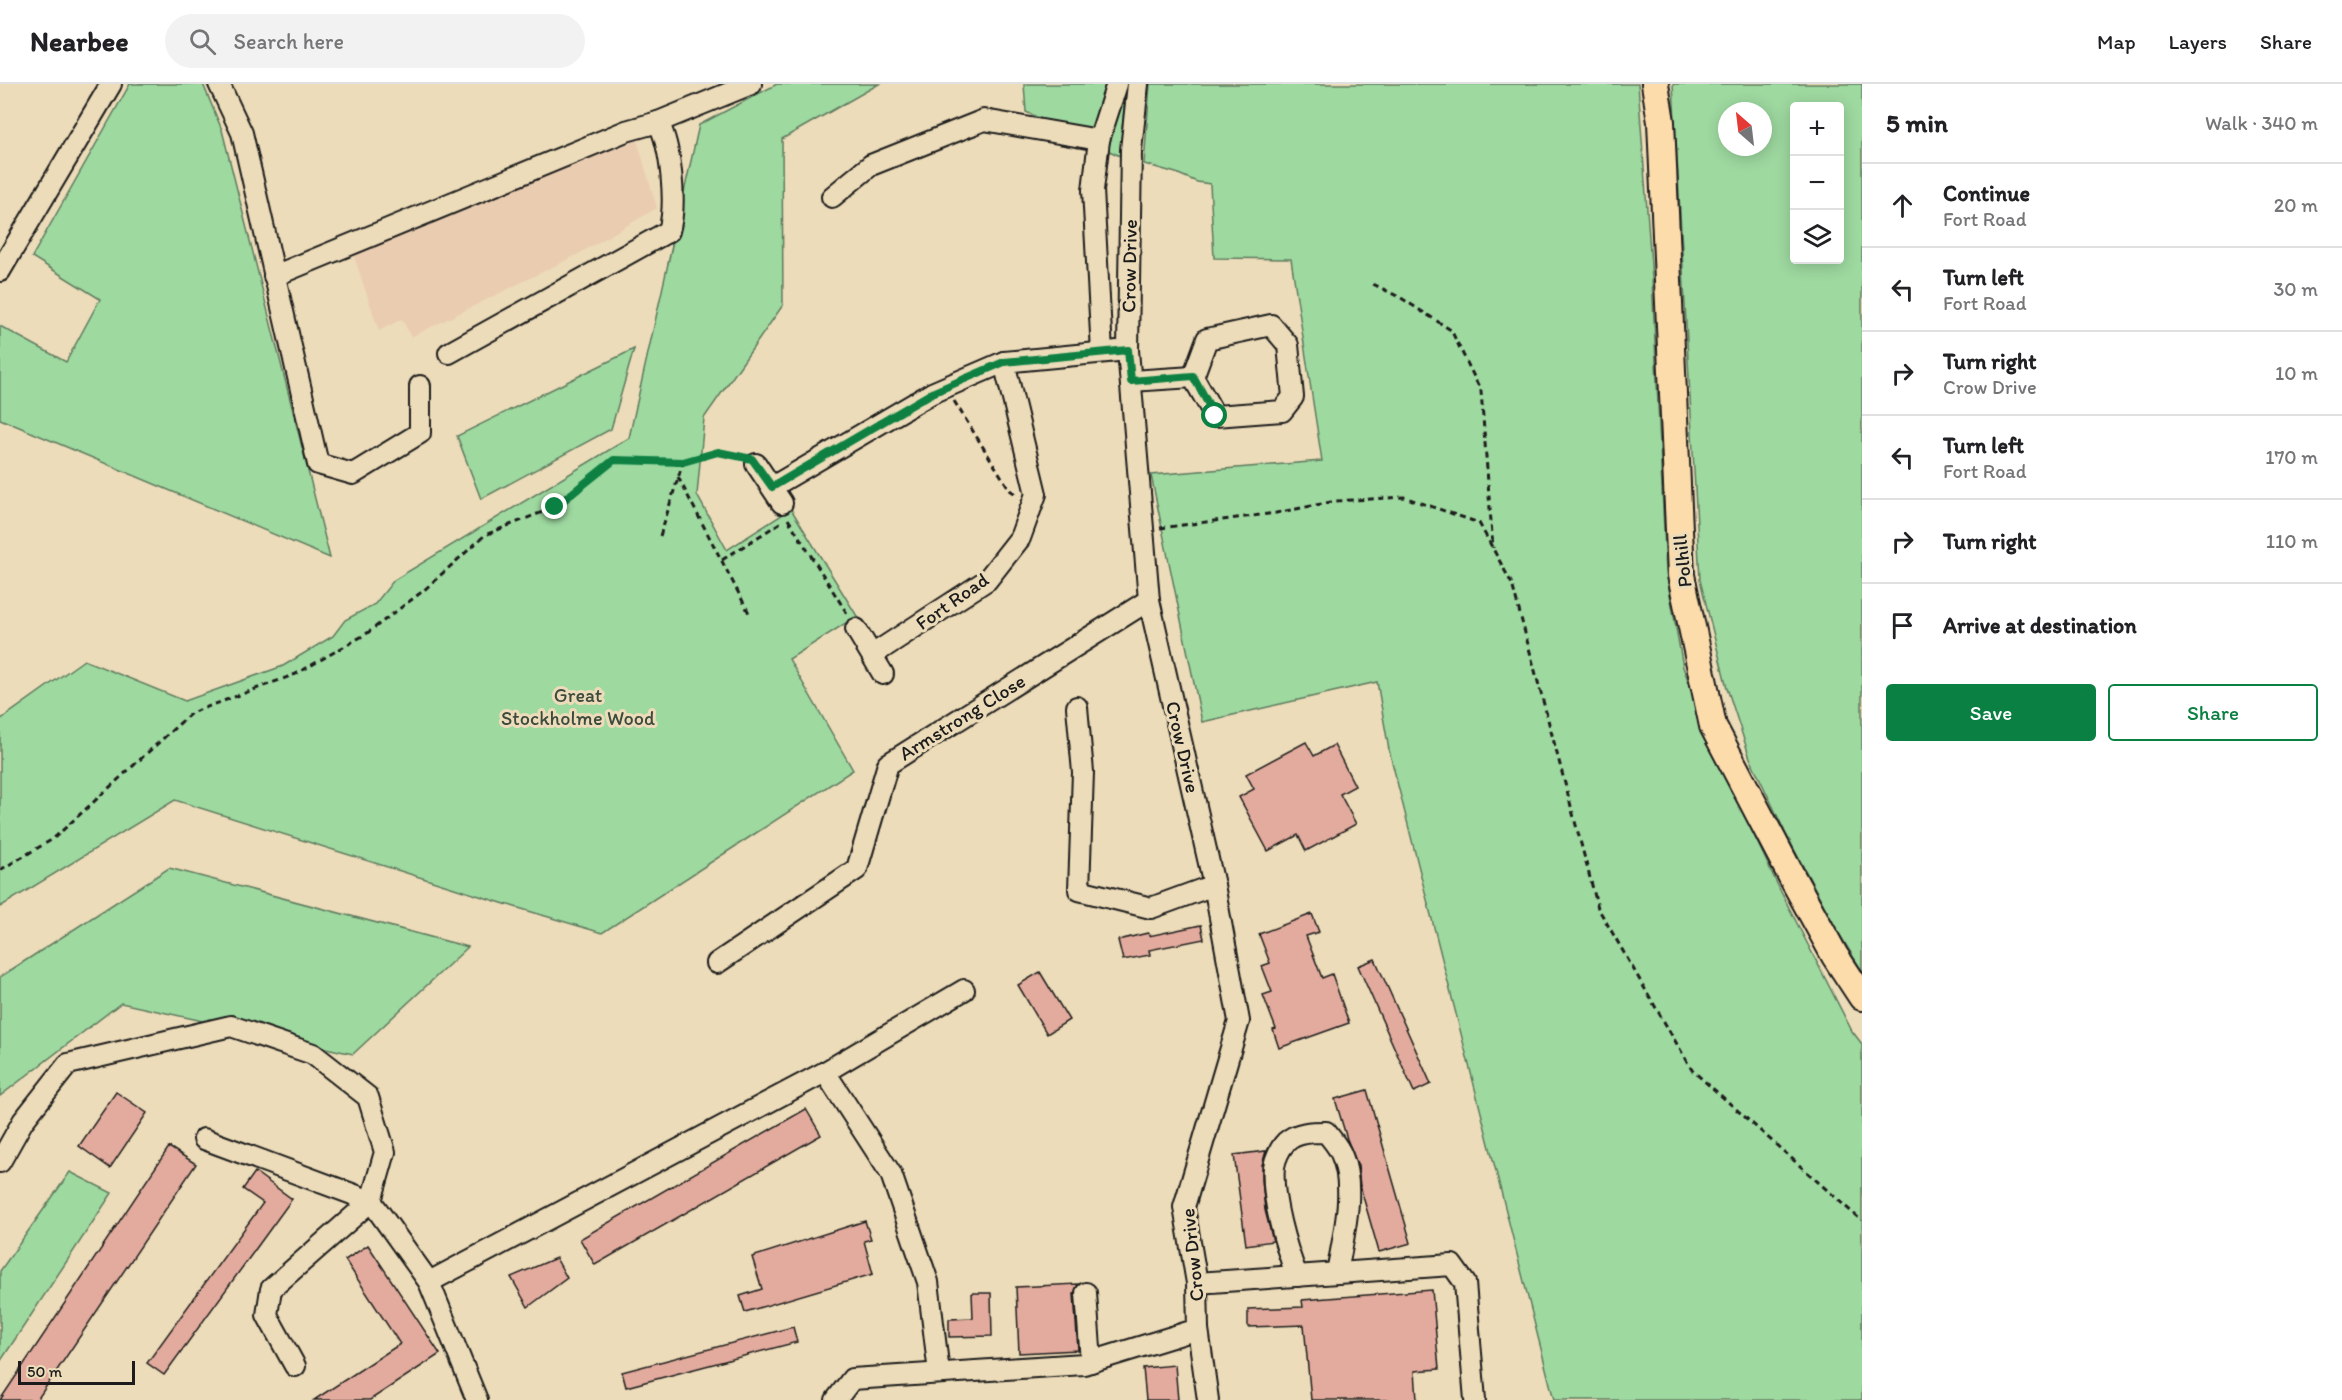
<!DOCTYPE html>
<meta charset="utf-8">
<style>
body{margin:0;font-family:Itim,sans-serif;background:#f2f2f2;color:#202124}
.controls{position:absolute;right:18px;top:18px;display:grid;overflow:hidden;border-radius:6px;box-shadow:0 3px 15px #0003}
.controls button{width:54px;height:54px;display:grid;place-items:center;padding:0;border:0;border-bottom:2px solid #e0e0e0;background:#fff;color:#202124;font:30px sans-serif}
.compass{position:absolute;left:1718px;top:18px;width:54px;height:54px;border-radius:50%;background:#fff;box-shadow:0 3px 15px #0003;rotate:332deg}
.scale{position:absolute;left:18px;bottom:15px;width:117px;box-sizing:border-box;padding-left:6px;border:3px solid #1c1c1c;border-top:0;font-size:16px;line-height:21px;white-space:nowrap;color:#1c1c1c;-webkit-text-stroke:4px #eddcb9;paint-order:stroke}
.stop{position:absolute;width:18px;height:18px;margin:-14px;border:4px solid #0b8043;border-radius:50%;background:#fff}
.stop.end{background:#0b8043;border-color:#fff;box-shadow:0 2px 6px #0008}
.list{margin:0;padding:0;list-style:none}
h2{display:flex;justify-content:space-between;align-items:center;height:78px;margin:0;padding:0 24px;font-size:26px}
h2 small{font-size:20px;font-weight:400;color:#757577}
.list li{display:grid;grid-template-columns:39px 1fr auto;gap:18px;align-items:center;box-sizing:border-box;height:84px;padding:0 24px;border-top:2px solid #e0e0e0}
.list b{display:block;font-size:22px;white-space:nowrap}
.list p{margin:0;font-size:20px;white-space:nowrap;color:#757577}
.list em{font-size:20px;font-style:normal;color:#757577}
.actions{display:flex;gap:12px;padding:18px 24px}
.actions a{flex:1;padding:14px 0;border:2px solid #0b8043;border-radius:6px;text-align:center;font-size:21px;color:#0b8043}
.actions .main{background:#0b8043;color:#fff}
.icon{flex:none;width:33px;height:33px;fill:none;stroke:currentColor;stroke-width:2;stroke-linecap:round;stroke-linejoin:round}
.map{position:relative;flex:none;width:1862px;height:1316px;overflow:hidden}
header{display:flex;align-items:center;gap:36px;box-sizing:border-box;height:84px;padding:0 30px;background:#fff;border-bottom:2px solid #e0e0e0}
header strong{font-size:28px}
nav{display:flex;gap:33px;margin-inline-start:auto;font-size:21px}
.search{width:420px;height:54px;background:#f2f2f2;display:flex;align-items:center;gap:15px;box-sizing:border-box;padding:0 21px;border-radius:33px;color:#757577;font-size:22px}
main{display:flex}
aside{flex:1;background:#fff}
.map>svg:first-child{display:block}
.built{fill:#eacdb1}
.green{fill:#9ed9a0;stroke:#5d7a5e;stroke-width:1.5;fill-rule:evenodd}
.building{fill:#e3ab9d;stroke:#1c1c1c;stroke-width:1.5}
.lines{fill:none;stroke-linecap:round;stroke-linejoin:round}
.minor-casing{stroke:#1c1c1c;stroke-width:24}
.major-casing{stroke:#1c1c1c;stroke-width:30}
.path{stroke:#1c1c1c;stroke-width:3;stroke-dasharray:6 4.5;stroke-linecap:butt}
.minor{stroke:#eddcb9;stroke-width:20}
.major{stroke:#fddcac;stroke-width:26}
.route{stroke:#0b8043;stroke-width:8}
.labels{text-anchor:middle;stroke-width:6;stroke-linejoin:round;paint-order:stroke}
.street-label{font-size:20px;fill:#1c1c1c;stroke:#eddcb9}
.park-label{font-size:20px;fill:#3c4b3d;stroke:#eddcb9}
</style>
<header>
<strong>Nearbee</strong>
<div class="search"><svg class="icon" aria-label="search" viewBox="0 0 24 24"><circle cx="10" cy="10" r="6"/><path d="M15 15l6 6"/></svg>Search here</div>
<nav><a>Map</a><a>Layers</a><a>Share</a></nav>
</header>
<main>
<div class="map">
<svg width="1862" height="1316" viewBox="0 0 1862 1316">
<rect width="100%" height="100%" fill="#eddcb9"/>
<filter id="ink" filterUnits="userSpaceOnUse"><feTurbulence type="fractalNoise" baseFrequency=".0167" numOctaves="2"/><feDisplacementMap in="SourceGraphic" scale="12" xChannelSelector="R" yChannelSelector="G"/><feConvolveMatrix kernelMatrix="1 2 1 2 8 2 1 2 1" color-interpolation-filters="sRGB"/></filter>
<g filter="url(#ink)">
<polygon class="built" points="636,52 657,124 577,171 411,253 402,235 379,247 352,167"/>
<g class="green">
<polygon points="130,0 203,0 222,46 330,474 0,335 0,242 66,278 100,215 32,173"/>
<polygon points="777,0 879,0 782,55 783,221 704,334 697,411 727,466 791,425 857,532 789,575 853,686 602,849 505,820 175,716 0,823 0,636 84,576 185,617 283,582 333,552 345,536 375,520 394,496 629,354 699,41"/>
<polygon points="1024,0 1126,0 1120,72 1026,28"/>
<polygon points="1150,0 1638,0 1652,195 1666,488 1683,583 1722,684 1781,808 1852,947 1862,960 1862,1316 1554,1316 1389,666 1377,598 1202,638 1151,391 1322,377 1291,175 1214,174 1210,100 1197,98 1176,89 1144,80"/>
<path d="M1673,0H1862V887L1838,848L1785,748L1750,674L1727,604L1700,496ZM1794,22H1840V176H1794ZM1727,27H1763V63H1727Z"/>
<polygon points="634,265 611,345 481,415 457,352"/>
<polygon points="169,784 468,863 353,970 121,919 0,1012 0,893"/>
<polygon points="70,1088 112,1109 0,1278 0,1187"/>
</g>
<g class="building">
<polygon points="1306,658 1314,672 1334,661 1355,702 1340,710 1356,740 1306,767 1298,751 1268,767 1239,713 1254,705 1246,690"/>
<polygon points="1312,830 1319,848 1306,852 1322,894 1332,890 1349,939 1279,964 1273,946 1276,945 1263,911 1272,908 1262,882 1270,879 1259,850"/>
<polygon points="1201,841 1204,855 1149,866 1150,871 1123,876 1118,856 1148,849 1149,852"/>
<polygon points="1375,875 1431,1000 1414,1008 1358,882"/>
<polygon points="1040,888 1069,936 1047,950 1018,901"/>
<polygon points="1367,1006 1411,1159 1379,1168 1360,1102 1358,1082 1347,1055 1335,1015"/>
<polygon points="116,1008 147,1029 110,1084 79,1062"/>
<polygon points="806,1025 821,1051 595,1181 580,1155"/>
<polygon points="169,1063 196,1080 37,1316 0,1316"/>
<polygon points="1266,1067 1262,1081 1262,1096 1265,1126 1273,1157 1246,1161 1234,1071"/>
<polygon points="255,1088 292,1115 164,1291 147,1279 263,1119 243,1105"/>
<polygon points="865,1137 871,1155 864,1157 873,1190 745,1228 740,1212 762,1205 752,1173"/>
<polygon points="368,1161 440,1270 370,1316 314,1316 400,1260 345,1176"/>
<polygon points="556,1174 567,1194 528,1223 511,1193"/>
<polygon points="1078,1200 1074,1210 1078,1266 1019,1269 1016,1203"/>
<polygon points="1432,1206 1439,1285 1415,1287 1417,1316 1311,1316 1304,1241 1248,1243 1248,1225 1303,1223 1302,1216"/>
<polygon points="972,1209 991,1209 992,1252 949,1253 949,1235 973,1234"/>
<polygon points="793,1243 797,1258 626,1303 622,1288"/>
<polygon points="1175,1281 1178,1316 1146,1316 1143,1284"/>
</g>
<g class="lines">
<defs>
<g id="minor">
<polyline points="219,0 242,49 318,380 353,390 420,349 420,302"/>
<polyline points="1138,0 1131,66 1128,266 1149,516 1214,801 1239,937 1184,1123 1197,1199 1198,1245 1208,1316"/>
<polyline points="658,38 751,0"/>
<polyline points="832,113 871,81 984,36 1099,56"/>
<polyline points="0,187 111,0"/>
<path d="M274,192L626,47L658,38C671,62 677,120 669,147L449,269"/>
<polygon points="1271,241 1288,261 1293,313 1282,327 1215,332 1193,293 1207,255"/>
<polyline points="1102,268 1093,106 1099,56 1117,0"/>
<polyline points="1131,297 1193,293"/>
<polyline points="756,380 782,419"/>
<polyline points="772,403 932,309 1004,278 1128,266"/>
<polyline points="856,545 883,590"/>
<polyline points="872,571 987,496 1020,454 1036,410 1004,278"/>
<polyline points="1077,623 1083,688 1079,806 1151,824 1214,801"/>
<polyline points="717,879 857,785 888,680 1149,516"/>
<polyline points="204,1055 371,1117 271,1205 267,1231 295,1282"/>
<polyline points="0,1078 23,1037 68,980 231,942 313,970 368,1013 385,1068 371,1117 429,1198 477,1316"/>
<path d="M1297,1192C1286,1164 1271,1114 1274,1083C1275,1075 1280,1064 1286,1058C1297,1048 1312,1048 1326,1048C1332,1056 1339,1063 1342,1072C1356,1105 1343,1154 1337,1189"/>
<polyline points="429,1198 825,988"/>
<polyline points="1197,1199 1452,1181 1465,1199 1475,1316"/>
<polyline points="1086,1209 1091,1278"/>
<polyline points="939,1289 928,1198 891,1090 825,988 964,906"/>
<polyline points="836,1316 852,1295 1084,1280 1198,1245"/>
</g>
<polyline id="major" points="1655,0 1661,38 1681,491 1713,642 1793,795 1835,872 1862,913"/>
</defs>
<use href="#minor" class="minor-casing"/>
<use href="#major" class="major-casing"/>
<g class="path">
<polyline points="1373,200 1401,214 1451,246 1481,307 1493,464"/>
<polyline points="954,317 1010,406 1017,411"/>
<polyline points="678,393 749,529"/>
<polyline points="788,435 848,531"/>
<polyline points="1160,444 1276,429 1336,417 1404,413 1479,439 1512,500 1598,824 1692,986 1862,1137"/>
<polyline points="660,452 683,378"/>
<polyline points="722,476 783,437"/>
<polyline points="0,786 53,755 191,629 296,590 366,550 423,507 485,451 555,423 614,376 683,378 718,368 743,373"/>
</g>
<use href="#minor" class="minor"/>
<use href="#major" class="major"/>
</g>
</g>
<g class="lines" filter="url(#ink)">
<polyline class="route" points="555,423 614,376 683,378 718,368 752,375 772,403 932,309 1004,278 1128,266 1131,297 1193,292 1215,332"/>
</g>
<g class="labels">
<g class="street-label">
<text transform="translate(1129 182) rotate(-89)" y="7">Crow Drive</text>
<text transform="translate(1682 477) rotate(-96)" y="7">Polhill</text>
<text transform="translate(952 517) rotate(-35)" y="7">Fort Road</text>
<text transform="translate(962 633) rotate(-32)" y="7">Armstrong Close</text>
<text transform="translate(1183 663) rotate(77)" y="7">Crow Drive</text>
<text transform="translate(1192 1171) rotate(-96)" y="7">Crow Drive</text>
</g>
<g class="park-label">
<text x="578" y="618">Great<tspan x="578" dy="23">Stockholme Wood</tspan></text>
</g>
</g>
</svg>
<div class="controls">
<button>+</button>
<button>−</button>
<button><svg class="icon" aria-label="layers" viewBox="0 0 24 24"><path d="M12 4l9 5-9 5-9-5zM3 14l9 5 9-5"/></svg></button>
</div>
<svg class="compass" viewBox="-18 -18 36 36"><path d="M0-13l5 13h-10z" fill="#e53935"/><path d="M0 13l5-13h-10z" fill="#757577"/></svg>
<div class="scale">50 m</div>
<div class="stop" style="left:1215px;top:332px"></div>
<div class="stop end" style="left:555px;top:423px"></div>
</div>
<aside>
<h2>5 min<small>Walk · 340 m</small></h2>
<ul class="list">
<li><svg class="icon" aria-label="ahead" viewBox="0 0 24 24"><path d="M12 20V5M6 11l6-6 6 6"/></svg><div><b>Continue</b><p>Fort Road</p></div><em>20 m</em></li>
<li><svg class="icon" aria-label="left" viewBox="0 0 24 24"><path d="M17 20v-9H6M10 6l-5 5 5 5"/></svg><div><b>Turn left</b><p>Fort Road</p></div><em>30 m</em></li>
<li><svg class="icon" aria-label="right" viewBox="0 0 24 24"><path d="M7 20v-9h11M14 6l5 5-5 5"/></svg><div><b>Turn right</b><p>Crow Drive</p></div><em>10 m</em></li>
<li><svg class="icon" aria-label="left" viewBox="0 0 24 24"><path d="M17 20v-9H6M10 6l-5 5 5 5"/></svg><div><b>Turn left</b><p>Fort Road</p></div><em>170 m</em></li>
<li><svg class="icon" aria-label="right" viewBox="0 0 24 24"><path d="M7 20v-9h11M14 6l5 5-5 5"/></svg><div><b>Turn right</b></div><em>110 m</em></li>
<li><svg class="icon" aria-label="arrive" viewBox="0 0 24 24"><path d="M6 21V4h12l-3 4 3 4H6"/></svg><div><b>Arrive at destination</b></div></li>
</ul>
<div class="actions"><a class="main">Save</a><a>Share</a></div>
</aside>
</main>
